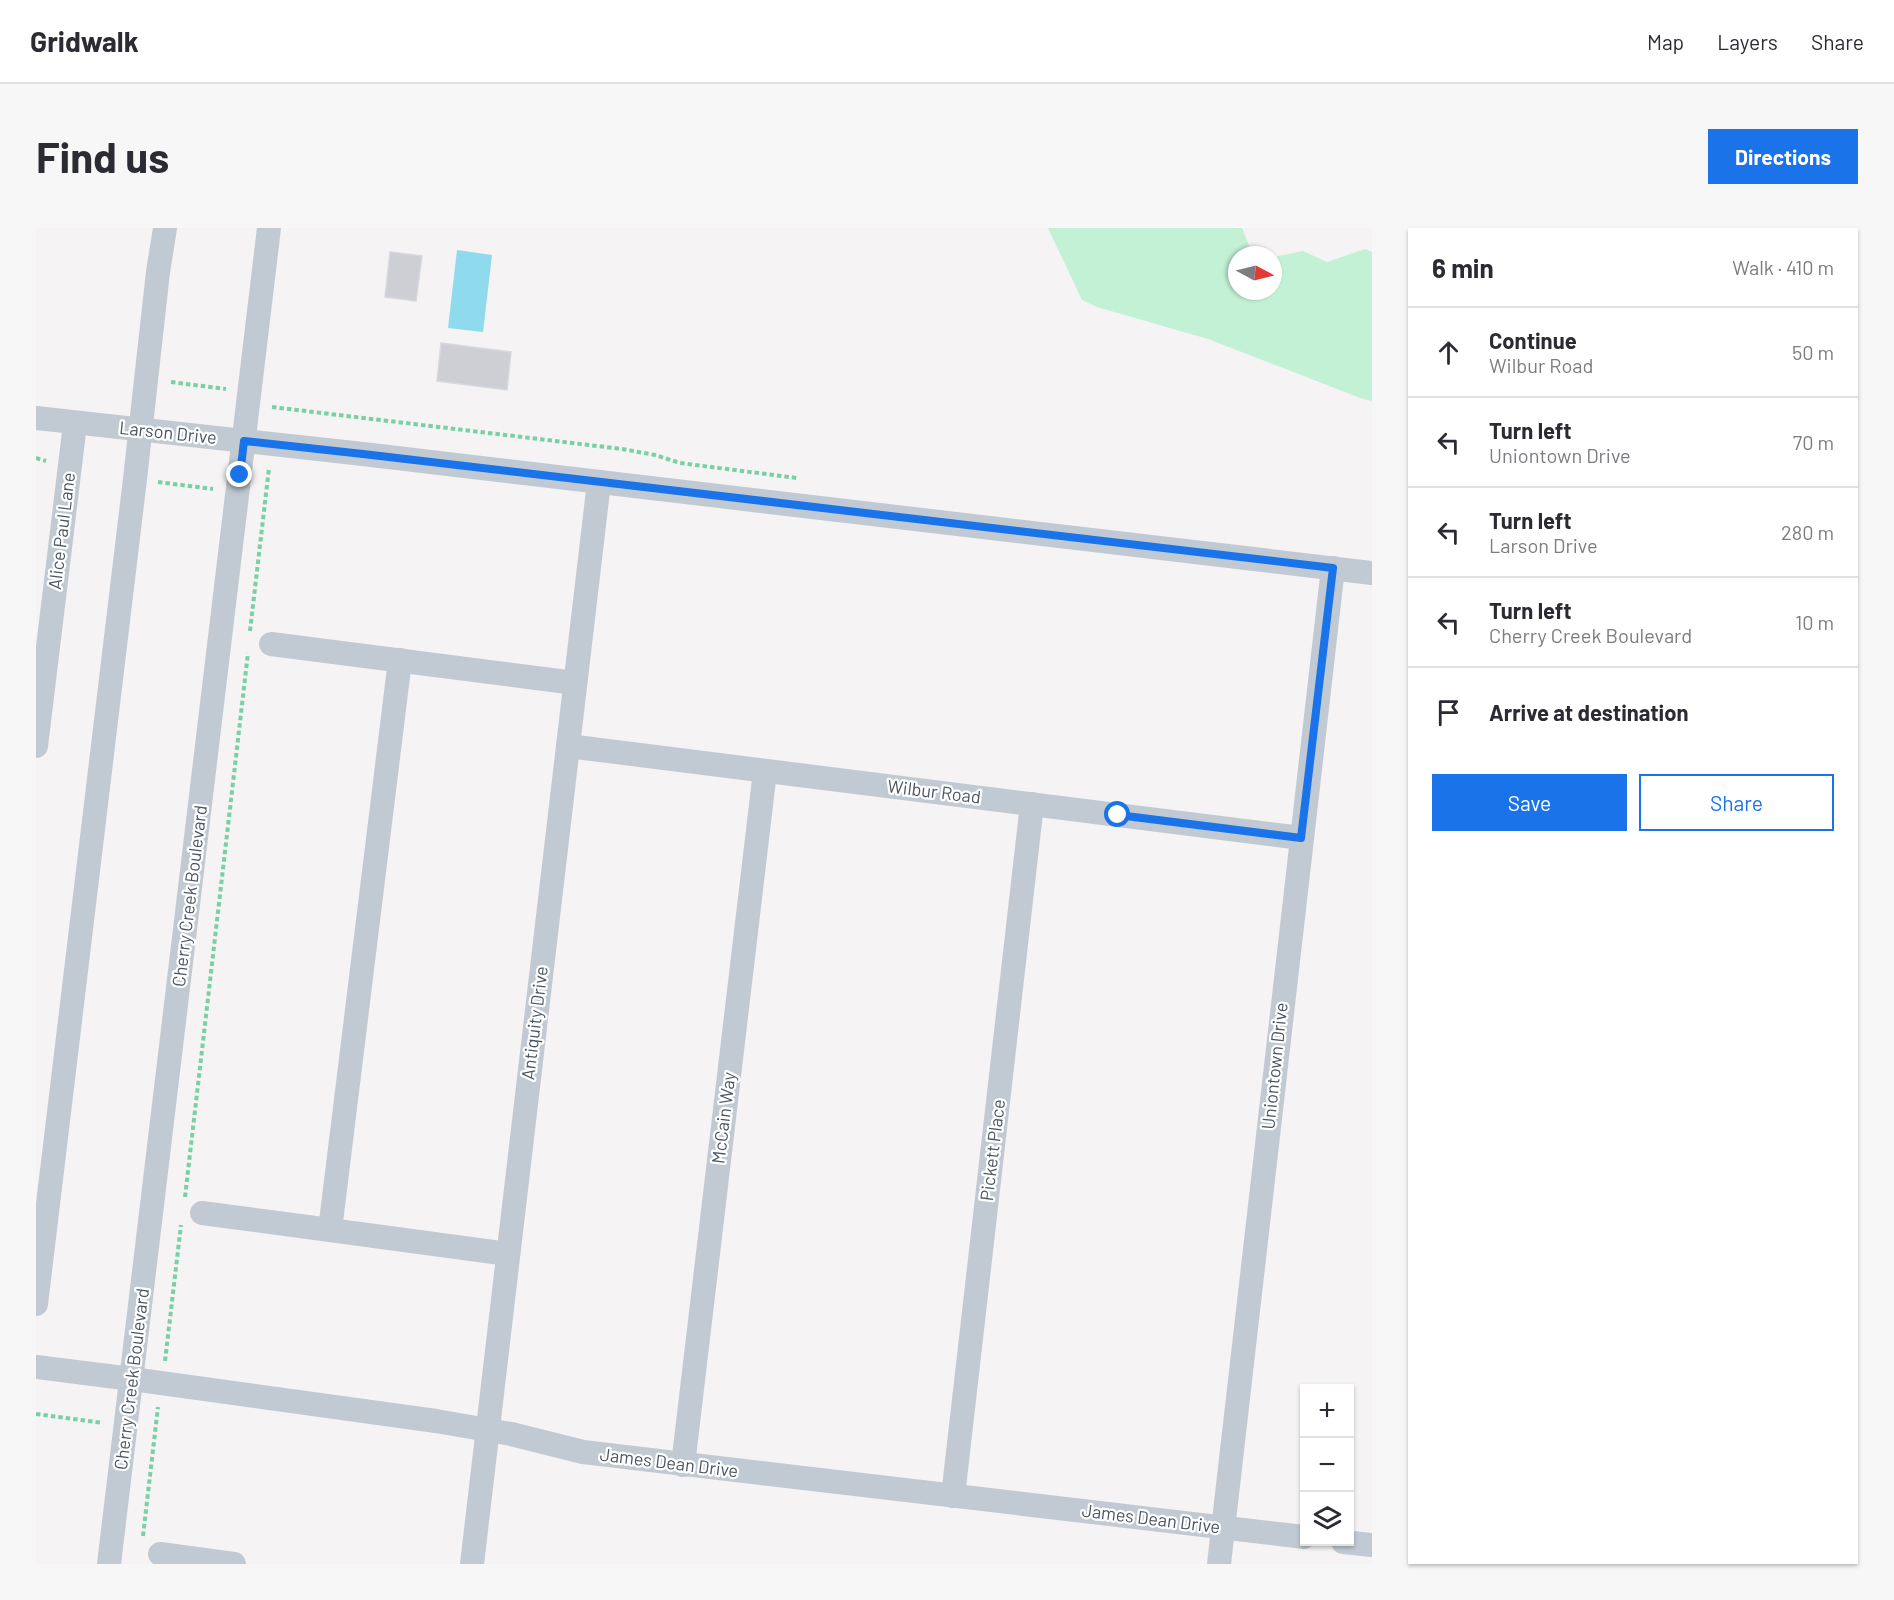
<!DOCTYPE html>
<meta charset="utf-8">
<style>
body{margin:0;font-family:Barlow,sans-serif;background:#f7f7f7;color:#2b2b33}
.controls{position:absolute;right:18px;bottom:18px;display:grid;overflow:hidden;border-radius:0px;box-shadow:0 2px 4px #0004}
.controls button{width:54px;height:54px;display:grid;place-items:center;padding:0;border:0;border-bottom:2px solid #e1e1e2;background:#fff;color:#2b2b33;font:30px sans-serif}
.compass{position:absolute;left:1192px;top:18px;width:54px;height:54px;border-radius:50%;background:#fff;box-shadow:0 2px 4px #0004;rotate:97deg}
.stop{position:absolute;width:18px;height:18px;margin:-14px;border:4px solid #1a73e8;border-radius:50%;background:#fff}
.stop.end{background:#1a73e8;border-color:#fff;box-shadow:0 2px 6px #0008}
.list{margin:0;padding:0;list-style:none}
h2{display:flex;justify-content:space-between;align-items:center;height:78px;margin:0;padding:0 24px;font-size:26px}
h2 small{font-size:20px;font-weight:400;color:#7c7c81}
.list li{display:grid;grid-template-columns:39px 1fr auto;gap:18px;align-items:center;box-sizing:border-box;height:90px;padding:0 24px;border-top:2px solid #e1e1e2}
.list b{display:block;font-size:22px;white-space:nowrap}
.list p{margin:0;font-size:20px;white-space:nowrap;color:#7c7c81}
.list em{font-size:20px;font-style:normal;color:#7c7c81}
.actions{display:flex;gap:12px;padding:18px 24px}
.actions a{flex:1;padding:14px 0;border:2px solid #1a73e8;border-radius:0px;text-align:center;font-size:21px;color:#1a73e8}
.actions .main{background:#1a73e8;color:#fff}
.icon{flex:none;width:33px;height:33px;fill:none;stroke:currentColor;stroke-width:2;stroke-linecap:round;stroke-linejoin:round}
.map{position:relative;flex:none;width:1336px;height:1336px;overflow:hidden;border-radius:0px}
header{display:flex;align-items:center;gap:36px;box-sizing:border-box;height:84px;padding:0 30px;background:#fff;border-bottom:2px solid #e1e1e2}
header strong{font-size:28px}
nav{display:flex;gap:33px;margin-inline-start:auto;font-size:21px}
.intro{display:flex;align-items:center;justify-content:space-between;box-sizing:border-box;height:144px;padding:0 36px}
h1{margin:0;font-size:42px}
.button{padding:15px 27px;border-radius:0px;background:#1a73e8;color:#fff;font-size:21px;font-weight:700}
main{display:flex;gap:36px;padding:0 36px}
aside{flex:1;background:#fff;border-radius:0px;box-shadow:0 2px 4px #0004}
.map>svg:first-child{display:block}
.green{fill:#c3f1d5}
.water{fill:#90daee}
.building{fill:#cdcfd5;stroke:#d7d9de;stroke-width:1.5}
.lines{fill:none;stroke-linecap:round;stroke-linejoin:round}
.path{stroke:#7ad0a6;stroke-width:4;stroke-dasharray:4.5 3;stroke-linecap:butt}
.minor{stroke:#c1cad2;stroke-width:24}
.route{stroke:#1a73e8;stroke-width:8}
.labels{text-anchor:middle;stroke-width:4.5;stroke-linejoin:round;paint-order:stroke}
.street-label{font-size:18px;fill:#4a5661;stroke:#fff}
</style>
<header>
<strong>Gridwalk</strong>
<nav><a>Map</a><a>Layers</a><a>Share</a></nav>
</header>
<div class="intro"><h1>Find us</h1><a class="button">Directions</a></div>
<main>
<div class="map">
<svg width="1336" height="1336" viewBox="0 0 1336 1336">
<rect width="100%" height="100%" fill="#f5f3f3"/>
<polygon class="green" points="1012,0 1206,0 1217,27 1201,27 1201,63 1237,63 1237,29 1267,23 1291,34 1329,21 1336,24 1336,173 1327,171 1172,111 1061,79 1046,72"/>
<polygon class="water" points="421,22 456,27 447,104 412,100"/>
<g class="building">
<polygon points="354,24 386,28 380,73 349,69"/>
<polygon points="405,115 475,124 471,162 401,153"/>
</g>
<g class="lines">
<g class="path">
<polyline points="135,154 190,161"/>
<polyline points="236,179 586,221 619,227 644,235 761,250"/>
<polyline points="0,230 10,233"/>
<polyline points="122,254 177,261"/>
<polyline points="214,403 233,240"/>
<polyline points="149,969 212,425"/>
<polyline points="129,1133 145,997"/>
<polyline points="0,1186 67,1195"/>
<polyline points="107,1308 122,1179"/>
</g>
<g class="minor">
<polyline points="0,190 327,226 1336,345"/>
<polyline points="235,416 539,455"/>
<polyline points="364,432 294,1002 472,1026"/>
<polyline points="0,518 39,196"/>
<polyline points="532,518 1265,610"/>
<polyline points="166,985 294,1002"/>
<polyline points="0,1076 99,251 122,44 129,0"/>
<polyline points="0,1139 96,1151 400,1193 475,1206 547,1224 1268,1309"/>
<polyline points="647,1237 729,543"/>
<polyline points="917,1268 996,576"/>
<polyline points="1307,1314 1336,1317"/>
<polyline points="124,1326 198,1336"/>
<polyline points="73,1336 233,0"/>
<polyline points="436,1336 563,254"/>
<polyline points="1183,1336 1297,340"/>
</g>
</g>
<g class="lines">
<polyline class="route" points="204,247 208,213 327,226 1297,340 1265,610 1082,587"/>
</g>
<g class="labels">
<g class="street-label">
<text transform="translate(132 205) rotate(6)" y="6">Larson Drive</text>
<text transform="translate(26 303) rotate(-83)" y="6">Alice Paul Lane</text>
<text transform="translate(898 564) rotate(7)" y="6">Wilbur Road</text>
<text transform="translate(154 668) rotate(-83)" y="6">Cherry Creek Boulevard</text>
<text transform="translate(499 795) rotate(-83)" y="6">Antiquity Drive</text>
<text transform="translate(1239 838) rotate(-84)" y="6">Uniontown Drive</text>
<text transform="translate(688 890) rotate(-83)" y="6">McCain Way</text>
<text transform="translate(957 922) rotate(-83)" y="6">Pickett Place</text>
<text transform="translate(96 1151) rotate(-83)" y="6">Cherry Creek Boulevard</text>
<text transform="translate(633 1235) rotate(7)" y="6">James Dean Drive</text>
<text transform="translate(1115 1291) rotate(7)" y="6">James Dean Drive</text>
</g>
</g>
</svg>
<div class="controls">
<button>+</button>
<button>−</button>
<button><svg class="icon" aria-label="layers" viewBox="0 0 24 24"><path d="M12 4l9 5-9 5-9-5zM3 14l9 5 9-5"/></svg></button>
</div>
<svg class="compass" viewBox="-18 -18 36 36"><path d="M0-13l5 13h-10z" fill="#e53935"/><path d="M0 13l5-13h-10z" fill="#7c7c81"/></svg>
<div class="stop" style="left:1082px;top:587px"></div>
<div class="stop end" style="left:204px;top:247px"></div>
</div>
<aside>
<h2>6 min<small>Walk · 410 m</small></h2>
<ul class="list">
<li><svg class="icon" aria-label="ahead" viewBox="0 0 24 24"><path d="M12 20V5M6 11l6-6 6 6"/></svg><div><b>Continue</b><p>Wilbur Road</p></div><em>50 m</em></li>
<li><svg class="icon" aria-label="left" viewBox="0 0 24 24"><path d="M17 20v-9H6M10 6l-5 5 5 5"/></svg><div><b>Turn left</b><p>Uniontown Drive</p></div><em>70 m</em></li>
<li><svg class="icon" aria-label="left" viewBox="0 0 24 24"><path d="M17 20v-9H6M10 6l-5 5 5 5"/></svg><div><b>Turn left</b><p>Larson Drive</p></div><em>280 m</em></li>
<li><svg class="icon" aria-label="left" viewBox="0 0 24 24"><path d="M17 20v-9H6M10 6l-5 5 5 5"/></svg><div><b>Turn left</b><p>Cherry Creek Boulevard</p></div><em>10 m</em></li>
<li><svg class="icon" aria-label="arrive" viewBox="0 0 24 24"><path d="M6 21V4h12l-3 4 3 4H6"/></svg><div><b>Arrive at destination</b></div></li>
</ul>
<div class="actions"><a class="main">Save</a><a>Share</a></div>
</aside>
</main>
